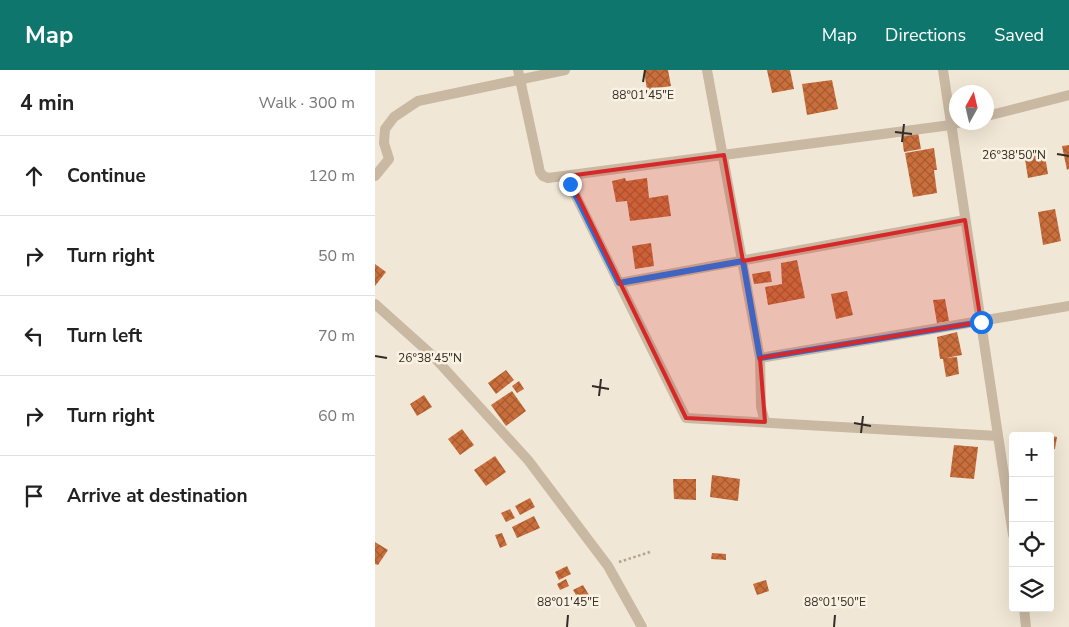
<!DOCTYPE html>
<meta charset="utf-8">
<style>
body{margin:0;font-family:"Nunito Sans",sans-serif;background:#f6f6f6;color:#222}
.controls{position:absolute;right:15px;bottom:15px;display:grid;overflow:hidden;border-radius:5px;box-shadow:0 5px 20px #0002}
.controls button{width:45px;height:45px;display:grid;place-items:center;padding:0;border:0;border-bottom:1px solid #e0e0e0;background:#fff;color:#222;font:25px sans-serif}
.compass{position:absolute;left:574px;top:15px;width:45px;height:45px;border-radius:50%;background:#fff;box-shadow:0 5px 20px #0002;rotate:8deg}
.stop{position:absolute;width:15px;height:15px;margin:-11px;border:4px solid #1a73e8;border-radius:50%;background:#fff}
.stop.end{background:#1a73e8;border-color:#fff;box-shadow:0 1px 5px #0008}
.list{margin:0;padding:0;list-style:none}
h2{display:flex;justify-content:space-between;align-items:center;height:65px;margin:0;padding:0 20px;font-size:21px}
h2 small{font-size:16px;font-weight:400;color:#767676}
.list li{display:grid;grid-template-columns:32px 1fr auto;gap:15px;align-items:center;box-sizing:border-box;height:80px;padding:0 20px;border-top:1px solid #e0e0e0}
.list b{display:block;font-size:19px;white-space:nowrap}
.list em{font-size:16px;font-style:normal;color:#767676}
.icon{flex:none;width:28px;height:28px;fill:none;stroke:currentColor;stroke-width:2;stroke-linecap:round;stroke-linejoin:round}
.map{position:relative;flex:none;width:694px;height:557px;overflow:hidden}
header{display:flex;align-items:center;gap:30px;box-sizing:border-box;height:70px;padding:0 25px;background:#0f766e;color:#fff}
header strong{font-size:24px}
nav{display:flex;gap:28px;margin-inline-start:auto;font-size:18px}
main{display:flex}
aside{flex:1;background:#fff}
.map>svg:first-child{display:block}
.building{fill:url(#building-cross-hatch)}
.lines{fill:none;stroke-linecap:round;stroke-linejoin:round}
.path{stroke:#b5a28c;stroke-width:2.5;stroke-dasharray:2.5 2.5;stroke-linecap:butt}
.minor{stroke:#c9b8a2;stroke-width:10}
.route{stroke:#1a73e8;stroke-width:6}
.marked{fill:#d62828;fill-opacity:0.2;stroke:#d62828;stroke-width:4;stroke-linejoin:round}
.ticks{fill:none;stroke:#332b24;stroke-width:2}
.ticks-label{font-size:12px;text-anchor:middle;fill:#332b24;stroke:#f9f1e2;stroke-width:5;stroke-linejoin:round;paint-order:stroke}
</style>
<header>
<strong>Map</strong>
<nav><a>Map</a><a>Directions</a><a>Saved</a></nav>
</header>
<main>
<aside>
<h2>4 min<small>Walk · 300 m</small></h2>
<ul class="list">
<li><svg class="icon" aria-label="ahead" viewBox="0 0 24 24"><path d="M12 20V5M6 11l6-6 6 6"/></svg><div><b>Continue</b></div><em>120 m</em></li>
<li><svg class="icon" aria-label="right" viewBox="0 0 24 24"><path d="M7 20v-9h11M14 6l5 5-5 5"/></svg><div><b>Turn right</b></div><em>50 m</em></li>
<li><svg class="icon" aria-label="left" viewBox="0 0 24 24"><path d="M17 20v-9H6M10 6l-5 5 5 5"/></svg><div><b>Turn left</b></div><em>70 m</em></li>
<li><svg class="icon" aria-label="right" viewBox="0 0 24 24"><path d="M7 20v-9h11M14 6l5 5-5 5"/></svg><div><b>Turn right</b></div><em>60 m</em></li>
<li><svg class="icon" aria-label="arrive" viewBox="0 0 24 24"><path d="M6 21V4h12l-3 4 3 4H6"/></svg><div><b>Arrive at destination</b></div></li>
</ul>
</aside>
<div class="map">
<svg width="694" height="557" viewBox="0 0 694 557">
<defs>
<pattern id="building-cross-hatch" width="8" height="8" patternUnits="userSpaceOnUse" patternTransform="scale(1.25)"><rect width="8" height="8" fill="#ca6e3b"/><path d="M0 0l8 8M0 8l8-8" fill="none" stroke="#a55b31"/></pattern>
</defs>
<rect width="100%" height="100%" fill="#f1e7d6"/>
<g class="building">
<polygon points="269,0 293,0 296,16 272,20"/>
<polygon points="392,0 415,0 419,19 397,23"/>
<polygon points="457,10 463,39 432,45 427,14"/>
<polygon points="542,57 546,79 529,82 526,60"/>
<polygon points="694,75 694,99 692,100 687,76"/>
<polygon points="559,78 562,100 559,100 562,123 538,127 530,83"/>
<polygon points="669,80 673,104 653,108 649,83"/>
<polygon points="250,108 251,111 272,108 274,128 293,125 296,146 255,151 252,131 241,132 237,111"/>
<polygon points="680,139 686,171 668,175 663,142"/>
<polygon points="276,173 279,196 260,199 257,176"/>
<polygon points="422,190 430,228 393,235 390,217 407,214 406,193"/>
<polygon points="0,194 11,202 0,216"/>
<polygon points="395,201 397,212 379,214 377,204"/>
<polygon points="472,221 478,245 461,249 456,224"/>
<polygon points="570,229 574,251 562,253 558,230"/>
<polygon points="582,262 587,285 570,288 582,287 584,304 571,307 568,289 565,289 562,267"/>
<polygon points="131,300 139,310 121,324 113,313"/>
<polygon points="144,311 149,319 142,323 137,316"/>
<polygon points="137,321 151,341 131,356 116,335"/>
<polygon points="49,325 57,337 42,346 35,334"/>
<polygon points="87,359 99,375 85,385 73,369"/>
<polygon points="677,366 682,367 680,379 675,378"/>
<polygon points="579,375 603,377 599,409 575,407"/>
<polygon points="120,386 131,402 111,416 99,400"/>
<polygon points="337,405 365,409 363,431 335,427"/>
<polygon points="298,409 321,409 321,430 299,429"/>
<polygon points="155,428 160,437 145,445 140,436"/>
<polygon points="135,439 140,448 131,452 126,443"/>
<polygon points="159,446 165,458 142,468 137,457"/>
<polygon points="127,463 132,475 125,478 120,465"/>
<polygon points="0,472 13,480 3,495 0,494"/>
<polygon points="337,483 351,484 351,490 336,489"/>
<polygon points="192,496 196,504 184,510 180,502"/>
<polygon points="191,509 194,516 185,520 182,514"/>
<polygon points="391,510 394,521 382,525 378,514"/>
<polygon points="208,515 214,525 204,530 198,520"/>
</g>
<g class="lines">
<polyline class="path" points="244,492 275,482"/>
<g class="minor">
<polyline points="143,0 165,102 168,106 173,108 576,55 586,52"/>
<polyline points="332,0 385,288 386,337 390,352"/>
<polyline points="568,0 638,465"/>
<polyline points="612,46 694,25"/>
<polyline points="0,106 14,89 9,73 10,59 19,47 43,31 190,0"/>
<polyline points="193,106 195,114 311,348 623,366"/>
<polyline points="244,213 590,150"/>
<polyline points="0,234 58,286 153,390 233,496 267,557"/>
<polyline points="385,288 694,236"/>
<polyline points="649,538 651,557"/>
</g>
</g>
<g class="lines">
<polyline class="route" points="195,114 244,213 368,191 385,288 606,252"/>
</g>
<path class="marked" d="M349,85L368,191L590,150L606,252L385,288L390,352L311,348L193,106Z"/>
<path class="ticks" d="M268,12L270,0M520,62L537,64M527,72L529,54M682,84L694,86M0,286L12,288M217,316L234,319M224,326L226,309M479,353L496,356M486,363L488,346M192,557L193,545M459,557L460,545"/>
<g class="ticks-label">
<text x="268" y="29">88°01'45"E</text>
<text x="639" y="89">26°38'50"N</text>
<text x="55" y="292">26°38'45"N</text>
<text x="193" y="536">88°01'45"E</text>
<text x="460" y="536">88°01'50"E</text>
</g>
</svg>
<div class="controls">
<button>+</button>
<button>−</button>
<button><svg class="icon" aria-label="locate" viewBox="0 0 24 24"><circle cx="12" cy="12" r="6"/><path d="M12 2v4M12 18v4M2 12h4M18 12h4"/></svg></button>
<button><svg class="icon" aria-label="layers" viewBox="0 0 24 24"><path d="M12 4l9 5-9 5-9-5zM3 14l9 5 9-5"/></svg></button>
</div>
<svg class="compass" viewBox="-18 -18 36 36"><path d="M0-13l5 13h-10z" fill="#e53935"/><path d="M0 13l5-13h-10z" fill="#767676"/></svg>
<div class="stop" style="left:606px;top:252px"></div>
<div class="stop end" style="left:195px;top:114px"></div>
</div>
</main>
